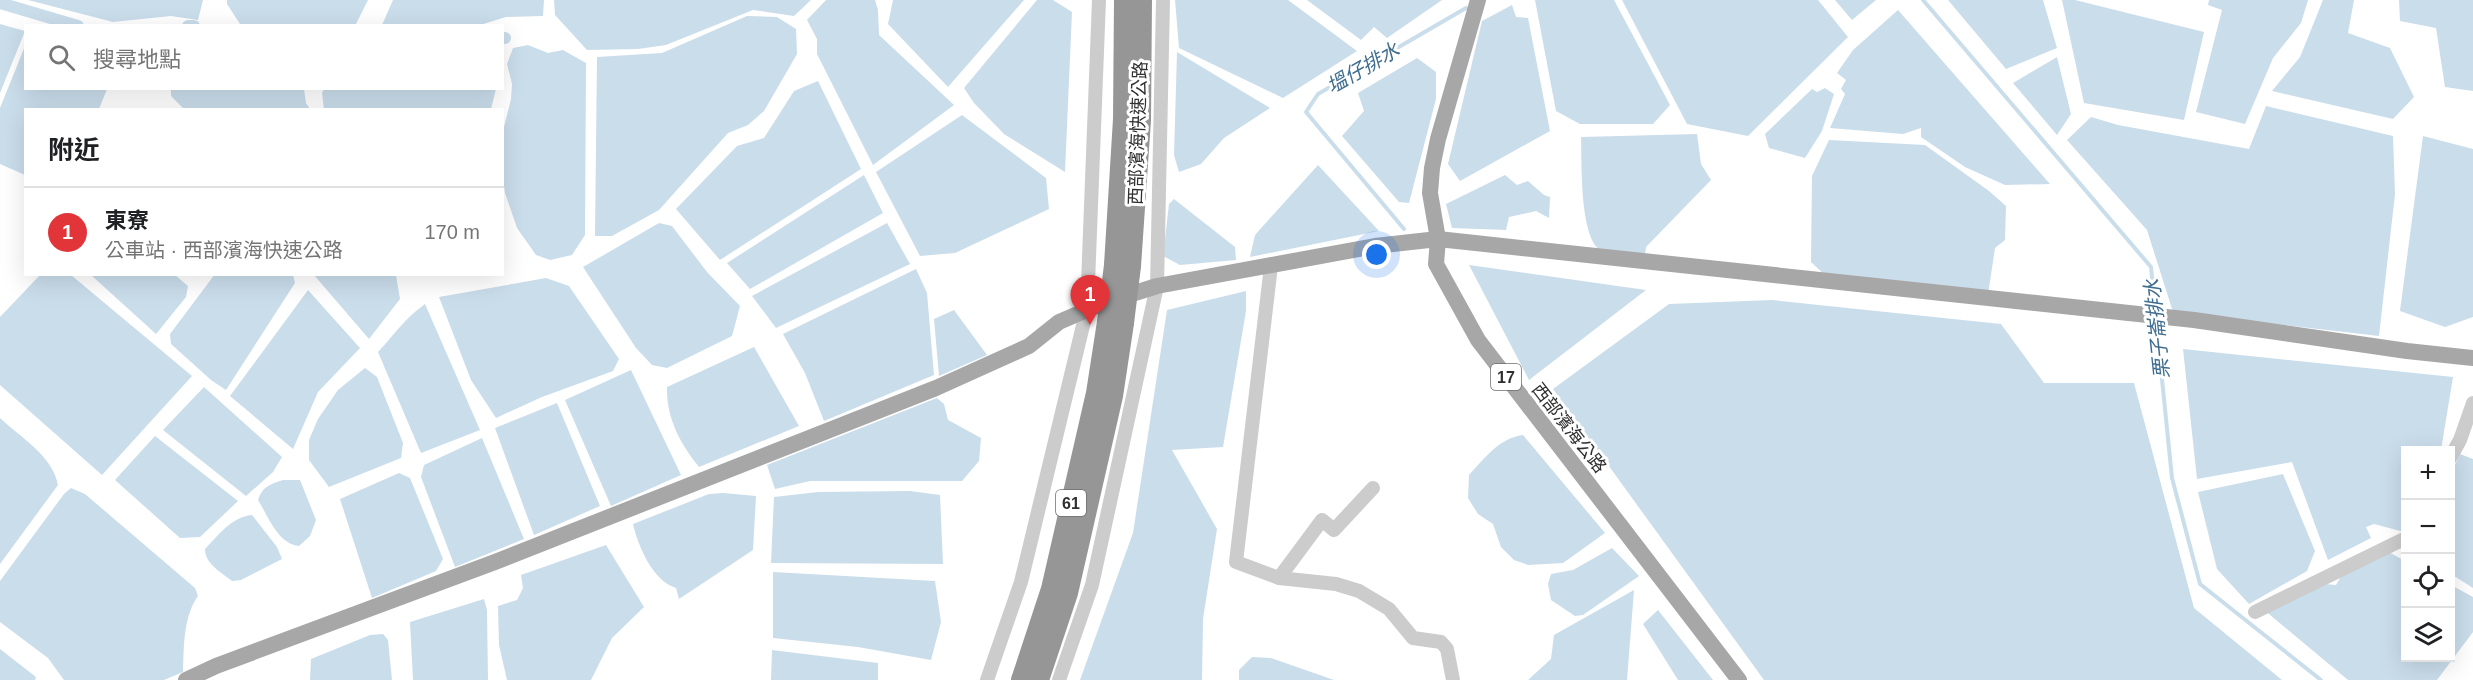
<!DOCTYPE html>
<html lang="zh-TW">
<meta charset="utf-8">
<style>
body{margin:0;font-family:Helvetica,"Noto Sans TC",sans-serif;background:#f6f6f6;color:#202124}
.controls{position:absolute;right:18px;bottom:18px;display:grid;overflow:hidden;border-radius:0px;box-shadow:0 6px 24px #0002}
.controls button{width:54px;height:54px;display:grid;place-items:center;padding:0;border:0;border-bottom:2px solid #e0e0e0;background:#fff;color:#202124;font:30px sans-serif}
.you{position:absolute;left:1377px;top:255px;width:21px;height:21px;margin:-15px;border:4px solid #fff;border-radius:50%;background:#1a73e8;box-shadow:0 0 0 9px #1a73e833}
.badge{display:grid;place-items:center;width:39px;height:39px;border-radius:50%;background:#e2353a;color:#fff;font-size:20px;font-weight:700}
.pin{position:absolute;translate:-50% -50px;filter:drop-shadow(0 2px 3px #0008)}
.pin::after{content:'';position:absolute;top:32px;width:21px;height:18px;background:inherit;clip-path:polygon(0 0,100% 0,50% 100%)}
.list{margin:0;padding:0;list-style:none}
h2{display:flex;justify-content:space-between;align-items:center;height:78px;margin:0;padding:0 24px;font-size:26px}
h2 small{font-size:20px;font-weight:400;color:#757577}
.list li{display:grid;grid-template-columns:39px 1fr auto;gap:18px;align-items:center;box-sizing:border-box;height:90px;padding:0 24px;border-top:2px solid #e0e0e0}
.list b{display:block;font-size:22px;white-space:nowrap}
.list p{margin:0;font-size:20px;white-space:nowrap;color:#757577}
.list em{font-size:20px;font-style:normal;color:#757577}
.icon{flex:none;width:33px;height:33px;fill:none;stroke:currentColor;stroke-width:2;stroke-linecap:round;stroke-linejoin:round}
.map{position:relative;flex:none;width:2473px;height:680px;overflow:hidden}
.search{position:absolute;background:#fff;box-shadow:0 6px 24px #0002;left:24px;top:24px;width:480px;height:66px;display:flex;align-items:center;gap:15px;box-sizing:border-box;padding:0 21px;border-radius:0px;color:#757577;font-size:22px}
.panel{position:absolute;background:#fff;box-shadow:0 6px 24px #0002;left:24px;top:108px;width:480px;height:168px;border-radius:0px}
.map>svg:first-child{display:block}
.water{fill:#caddeb}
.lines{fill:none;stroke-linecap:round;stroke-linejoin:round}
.stream{stroke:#caddeb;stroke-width:4}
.canal{stroke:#caddeb;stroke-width:12}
.minor{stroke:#ccc;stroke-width:14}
.major{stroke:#a7a7a7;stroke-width:16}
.highway{stroke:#969696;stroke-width:20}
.highway-bridge{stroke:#969696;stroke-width:20}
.labels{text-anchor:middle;stroke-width:6;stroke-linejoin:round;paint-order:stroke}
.shield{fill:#fff;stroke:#6d6d6d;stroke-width:1.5}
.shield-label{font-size:16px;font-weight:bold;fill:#2f2f2f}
.street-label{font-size:18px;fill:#2f2f2f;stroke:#fff}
.water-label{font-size:20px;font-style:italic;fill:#3e6d90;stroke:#fff}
</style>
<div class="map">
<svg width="2473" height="680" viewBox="0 0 2473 680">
<rect width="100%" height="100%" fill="#fff"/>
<g class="water">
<polygon points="28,0 203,0 198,20 171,16 113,22"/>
<polygon points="227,0 368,0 355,26 240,24 227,4"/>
<polygon points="393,0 544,0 543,16 506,17 480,25 382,25"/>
<polygon points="554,0 811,0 794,16 753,10 666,45 638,49 587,50 555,15"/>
<polygon points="826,0 875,0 878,10 879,35 954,105 873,165 817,54 817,39 807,20"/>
<polygon points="893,0 1024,0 948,87 888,24"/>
<polygon points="1037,0 1053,0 1072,12 1065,172 1004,134 974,103 964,88"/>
<polygon points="1175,0 1288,0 1357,51 1283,98 1179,48"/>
<polygon points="1307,0 1442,0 1387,38 1374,27 1361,40"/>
<polygon points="1535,0 1614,0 1670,105 1653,124 1580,124 1556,111"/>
<polygon points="1622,0 1818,0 1848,37 1748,136 1687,124"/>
<polygon points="1835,0 1876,0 1852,20"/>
<polygon points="1948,0 2043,0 2057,48 2006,69"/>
<polygon points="2062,0 2075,0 2204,32 2184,120 2084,103"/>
<polygon points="2209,0 2308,0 2301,23 2273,58 2245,124 2196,112 2222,10 2208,5"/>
<polygon points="2323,0 2354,0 2348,33 2390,48 2414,97 2393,119 2272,91 2300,57"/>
<polygon points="2399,0 2473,0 2473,91 2445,87 2436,28 2400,21"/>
<polygon points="1512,5 1516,17 1528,18 1550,131 1460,181 1448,164 1482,21"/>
<polygon points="1898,10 2050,184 2005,185 1965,167 1921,137 1921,128 1903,134 1830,128 1845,94 1841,89 1846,80 1837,73 1853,50"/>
<polygon points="747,16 777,17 796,29 797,54 764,111 748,125 728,133 659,210 612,236 595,236 597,57 662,53"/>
<polygon points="0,24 25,31 0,93"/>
<polygon points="528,45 548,53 563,50 586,63 585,235 572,255 550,260 536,255 517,228 505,193 503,178 502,135 511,99 512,84 507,64 513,48"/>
<polygon points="25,46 26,88 107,89 99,109 26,110 25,175 0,164 0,108"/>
<polygon points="1177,52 1270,108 1224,138 1201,164 1179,172 1174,155"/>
<polygon points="2057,57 2071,114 2057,135 2013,83"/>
<polygon points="1417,58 1436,72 1436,99 1409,203 1399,202 1342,136 1364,111 1358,93"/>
<polygon points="818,81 861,169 720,260 676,209 737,146 764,138 794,91"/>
<polygon points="1825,88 1834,94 1822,131 1805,158 1769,148 1765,134 1812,89 1817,92"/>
<polygon points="171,89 304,89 306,103 310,109 184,109 171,96"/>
<polygon points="324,89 324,88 496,89 491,109 324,110 322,93"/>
<polygon points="2266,106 2393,136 2395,194 2379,336 2173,312 2147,230 2067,140 2091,117 2118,125 2249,149"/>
<polygon points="962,115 1046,178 1049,209 955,253 920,256 876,172"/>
<path d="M1697,134L1701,164L1711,180L1646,247L1645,255C1633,254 1614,255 1602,251C1579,241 1582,160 1581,137Z"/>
<polygon points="2423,136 2473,149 2473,317 2445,327 2400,311"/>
<polygon points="1829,140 1925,145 1989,191 2006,206 2005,240 1995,248 1988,295 1827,277 1811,262 1812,176"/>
<polygon points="1318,165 1379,231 1250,257 1255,235"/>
<polygon points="864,175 883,213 750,289 727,263"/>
<polygon points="1505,175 1517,185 1528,181 1544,195 1550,197 1549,218 1536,211 1509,217 1506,230 1452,228 1446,204"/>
<polygon points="1174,199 1235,247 1236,260 1180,265 1163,256 1169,204"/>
<polygon points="659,223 672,226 707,272 740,306 732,336 667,368 652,365 636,348 583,267"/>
<polygon points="887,223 910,264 776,328 752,296"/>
<polygon points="1469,265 1646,290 1529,380"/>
<polygon points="916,269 927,293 934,375 824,421 805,373 783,334"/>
<polygon points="215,274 293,275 295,283 226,390 211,380 171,344 170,334"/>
<polygon points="40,275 71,275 192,376 102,475 0,385 0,317"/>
<polygon points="91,275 175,275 188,286 186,297 156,334"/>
<polygon points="314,275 396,275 400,299 369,339"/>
<polygon points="546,278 569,286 619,359 613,371 542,397 496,418 471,380 439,297"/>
<polygon points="308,290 360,348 318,392 293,449 230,396"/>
<polygon points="1246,291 1246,311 1223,447 1172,450 1217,529 1203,619 1202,680 1080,680 1133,533 1167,310"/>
<polygon points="1772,300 2001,324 2044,383 2134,383 2194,608 2282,680 1764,680 1553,389 1669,304"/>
<path d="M425,304L480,430L421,453L378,352C395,334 404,319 425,304Z"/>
<polygon points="954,310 987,355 939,376 934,319"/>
<path d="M754,347L799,426L699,467C680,444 666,417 667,387Z"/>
<polygon points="2183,349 2453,377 2441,450 2406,450 2404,532 2374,524 2366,527 2371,538 2328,560 2292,462 2197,479"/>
<polygon points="365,368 377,377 403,443 401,458 329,487 309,460 309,440 318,419 338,390"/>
<polygon points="631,370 681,475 611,506 565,400"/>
<polygon points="204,387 282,457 273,472 246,496 163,430"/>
<polygon points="937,398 944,404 948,420 981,438 979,461 962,481 810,481 775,489 767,465"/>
<polygon points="557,403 600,506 534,535 495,428"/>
<path d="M0,418C20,437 53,456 58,485L0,564Z"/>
<path d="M1523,435L1605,533L1563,563L1528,565L1514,560L1501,547L1493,524L1478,514L1468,498L1469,475C1485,458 1499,438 1523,435Z"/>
<polygon points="155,436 238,501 200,537 180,538 115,480"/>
<polygon points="482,438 524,539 455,567 421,477 424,465"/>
<polygon points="2460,454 2473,459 2473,588 2451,574 2451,474"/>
<polygon points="399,473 410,478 443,559 436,571 372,598 340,499"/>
<polygon points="2283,474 2315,551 2307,571 2249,604 2217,569 2198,492"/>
<path d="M283,480H300L316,520L310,536L299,546C278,544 268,516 258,500C262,487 270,484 283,480Z"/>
<path d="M71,488L85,494L195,588L198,596C183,617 184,647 183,672L164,680H64L48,658L0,622V581L64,494Z"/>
<polygon points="910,491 940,495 943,564 771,563 774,497 818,492"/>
<path d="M723,493L756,496L753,550L679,599L676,588C653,581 638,546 633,524L709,494Z"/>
<path d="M252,515L277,547L282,559L241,580L232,581C221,572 205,564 205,549C219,535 231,517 252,515Z"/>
<polygon points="606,545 644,607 612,638 591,680 507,680 499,645 498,606 517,600 523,588 521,575"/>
<polygon points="1612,548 1639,576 1583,615 1575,616 1551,600 1548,584 1551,574 1573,570"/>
<polygon points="2385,550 2405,561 2406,658 2450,658 2451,585 2473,597 2473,632 2437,680 2348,680 2263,609 2314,583 2336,585 2346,568"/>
<polygon points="773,572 935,581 941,622 931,660 858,647 773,638"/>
<polygon points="1634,590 1627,680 1528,680 1551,659 1554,635"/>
<polygon points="484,599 487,610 488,680 413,680 410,622"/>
<polygon points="1658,610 1713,680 1678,680 1643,624"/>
<polygon points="383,634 388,640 392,680 310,680 311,659 370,635"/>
<polygon points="0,649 36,677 35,680 0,680"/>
<polygon points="772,650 878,663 878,680 771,680"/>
<polygon points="1252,657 1271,658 1334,680 1239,680 1239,670"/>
</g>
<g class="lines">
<g class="stream">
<polyline points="1923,0 2151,267 2155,310"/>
<polyline points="1404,229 1306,112 1318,94 1466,8"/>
<polyline points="2156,320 2172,478 2200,584 2321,680"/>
</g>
<g class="canal">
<polyline points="0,3 78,26"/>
<polyline points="188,26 194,26"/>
<polyline points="502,38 505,38"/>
</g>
<g class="minor">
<polyline points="1271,266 1236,562 1279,578 1336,584 1359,591 1389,609 1413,638 1441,642 1447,649 1453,680"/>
<polyline points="2450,458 2460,440 2473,403"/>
<polyline points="1279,578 1322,520 1334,530 1373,488"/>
<polyline points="2255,612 2406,538"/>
<polyline points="987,680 1021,582 1087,309 1099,0"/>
<polyline points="1059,680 1092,585 1157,286 1163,0"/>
</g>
<g class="major">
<polyline points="1478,0 1438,139 1432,168 1430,193 1438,239 1436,264 1478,340 1739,680"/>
<polyline points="186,680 216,666 495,562 936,388 1029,346 1059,322 1103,303 1157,286 1375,246 1438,239 2194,320 2407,351 2473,358"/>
</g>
<g class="highway">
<polyline points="1114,265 1123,119 1124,0"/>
<polyline points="1131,266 1141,120 1142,0"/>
<polyline points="1021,680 1051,589 1096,393 1107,322"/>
<polyline points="1039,680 1068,593 1113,396 1124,323"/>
</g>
<g class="highway-bridge">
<polyline points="1107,322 1114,265"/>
<polyline points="1124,323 1131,266"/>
</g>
</g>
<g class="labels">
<g class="shield">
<rect x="1491" y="364" width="30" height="26" rx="4.5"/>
<rect x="1056" y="490" width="30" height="26" rx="4.5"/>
</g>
<g class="shield-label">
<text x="1506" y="383">17</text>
<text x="1071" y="509">61</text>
</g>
<g class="street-label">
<text transform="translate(1138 133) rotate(-88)" y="6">西部濱海快速公路</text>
<text transform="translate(1569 428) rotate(52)" y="6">西部濱海公路</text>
</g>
<g class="water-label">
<text transform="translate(1363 68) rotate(-30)" y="7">塭仔排水</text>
<text transform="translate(2157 329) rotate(-96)" y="7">栗子崙排水</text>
</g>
</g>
</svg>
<div class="controls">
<button>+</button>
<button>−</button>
<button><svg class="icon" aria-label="locate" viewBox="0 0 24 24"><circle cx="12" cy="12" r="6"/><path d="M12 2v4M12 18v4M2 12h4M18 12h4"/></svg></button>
<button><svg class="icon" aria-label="layers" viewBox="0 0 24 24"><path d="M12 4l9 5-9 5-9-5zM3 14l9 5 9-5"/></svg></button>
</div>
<div class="you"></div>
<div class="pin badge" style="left:1090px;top:325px">1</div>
<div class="search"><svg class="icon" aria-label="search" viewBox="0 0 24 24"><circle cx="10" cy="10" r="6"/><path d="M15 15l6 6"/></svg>搜尋地點</div>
<section class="panel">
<h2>附近<small></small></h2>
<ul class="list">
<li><span class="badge">1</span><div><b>東寮</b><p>公車站 · 西部濱海快速公路</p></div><em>170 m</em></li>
</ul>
</section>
</div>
